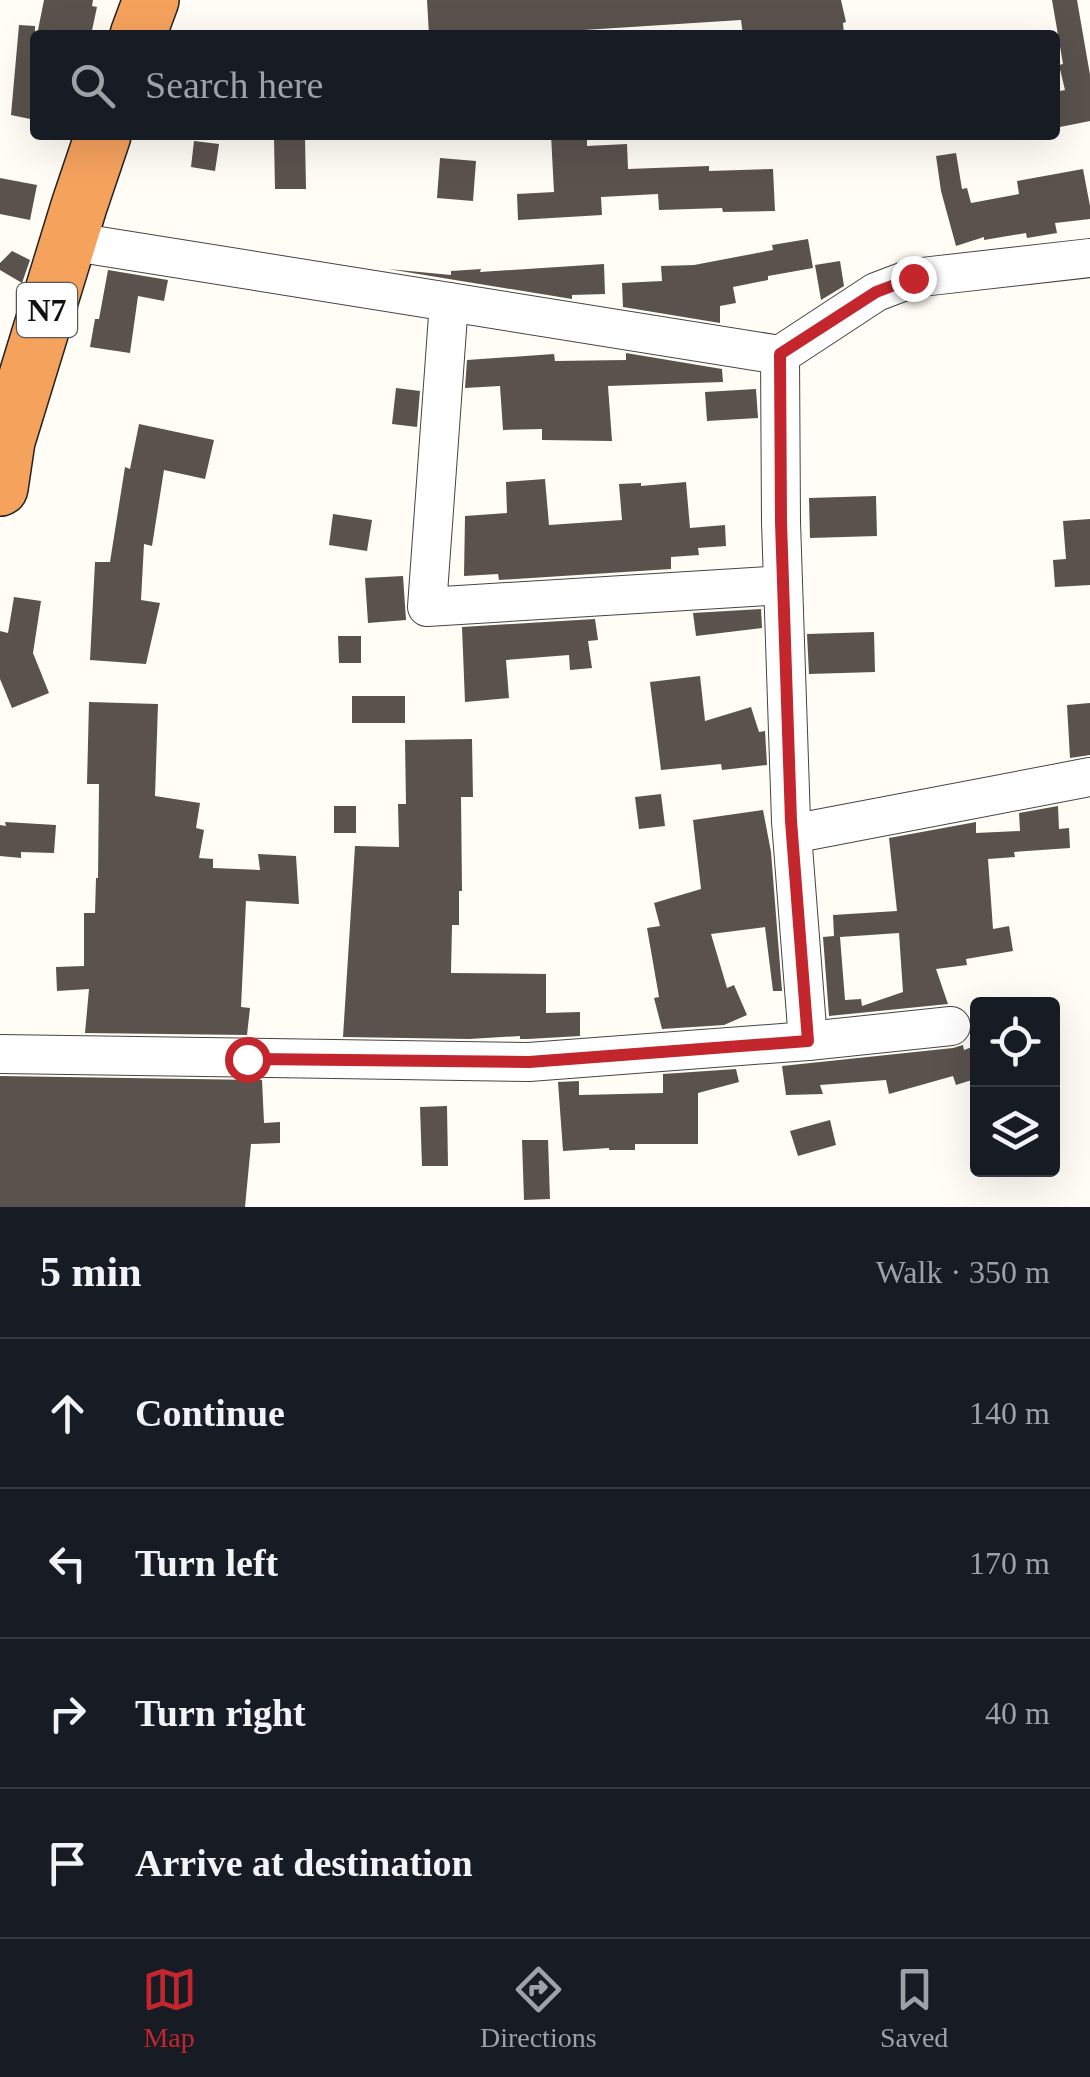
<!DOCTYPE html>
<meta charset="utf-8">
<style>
body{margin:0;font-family:"Times New Roman",serif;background:#20242c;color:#f1f3f6}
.controls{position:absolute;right:30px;bottom:30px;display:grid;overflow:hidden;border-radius:10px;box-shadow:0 10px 40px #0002}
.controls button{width:90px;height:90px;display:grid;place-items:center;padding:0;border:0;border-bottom:2px solid #363941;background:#171b24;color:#f1f3f6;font:50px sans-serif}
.stop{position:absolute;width:30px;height:30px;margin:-22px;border:8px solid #c4262e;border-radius:50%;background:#fff}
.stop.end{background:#c4262e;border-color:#fff;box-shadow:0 2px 10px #0008}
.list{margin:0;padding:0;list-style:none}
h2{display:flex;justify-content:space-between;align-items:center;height:130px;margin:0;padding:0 40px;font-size:42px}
h2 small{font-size:32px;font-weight:400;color:#9ea1a6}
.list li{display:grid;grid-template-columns:65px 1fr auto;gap:30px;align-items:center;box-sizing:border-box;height:150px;padding:0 40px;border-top:2px solid #363941}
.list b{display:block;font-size:38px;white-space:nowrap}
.list em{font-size:32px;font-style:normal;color:#9ea1a6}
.icon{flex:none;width:55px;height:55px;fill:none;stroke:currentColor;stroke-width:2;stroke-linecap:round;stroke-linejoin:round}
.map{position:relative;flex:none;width:1090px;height:1207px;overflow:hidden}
.search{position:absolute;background:#171b24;box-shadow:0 10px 40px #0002;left:30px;right:30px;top:30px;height:110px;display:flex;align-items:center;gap:25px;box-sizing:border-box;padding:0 35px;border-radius:10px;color:#9ea1a6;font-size:38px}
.sheet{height:730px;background:#171b24}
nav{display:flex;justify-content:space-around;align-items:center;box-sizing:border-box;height:140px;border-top:2px solid #363941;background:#171b24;font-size:28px;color:#9ea1a6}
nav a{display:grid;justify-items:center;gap:5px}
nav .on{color:#c4262e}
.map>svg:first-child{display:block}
.building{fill:#5a524d;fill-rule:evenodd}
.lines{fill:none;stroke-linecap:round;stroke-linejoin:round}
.minor-casing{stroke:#444;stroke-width:40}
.highway-casing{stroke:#222;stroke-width:58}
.minor{stroke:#fff;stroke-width:38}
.highway{stroke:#f5a25d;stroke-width:55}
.route{stroke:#c4262e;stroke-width:12}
.labels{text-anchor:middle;stroke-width:10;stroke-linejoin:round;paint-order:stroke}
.shield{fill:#fff;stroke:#585858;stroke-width:2.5}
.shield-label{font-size:32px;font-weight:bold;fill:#111}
</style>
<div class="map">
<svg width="1090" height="1207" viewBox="0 0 1090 1207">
<rect width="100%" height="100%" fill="#fffdf5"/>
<g class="building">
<polygon points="44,0 93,0 92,6 97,7 91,35 37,35"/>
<polygon points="427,0 841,0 846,22 843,23 844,35 743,35 741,20 568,31 568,35 509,35 509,32 484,32 483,35 429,35"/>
<polygon points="1052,0 1077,0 1090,75 1090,121 1055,128 1055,92 1065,90 1059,65 1063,64"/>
<polygon points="19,25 35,26 35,120 11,115"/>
<polygon points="551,135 587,135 587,146 627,144 628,169 709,166 709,171 773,169 775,211 723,212 722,208 659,210 658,194 601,197 602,215 518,220 517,194 554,192"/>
<polygon points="305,138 306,189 275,189 274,139"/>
<polygon points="194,141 219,144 215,171 191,167"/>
<polygon points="956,153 962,189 967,188 971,203 1019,194 1017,181 1083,169 1090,206 1090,219 1055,223 1057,233 1027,238 1026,233 984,240 984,237 956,246 941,191 936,156"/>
<polygon points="440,158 476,161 473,201 437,198"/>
<polygon points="0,178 37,185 30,220 0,214"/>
<polygon points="808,239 813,268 768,276 768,280 733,287 736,303 720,306 720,323 623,307 622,283 662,281 661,266 694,265 773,250 772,245"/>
<polygon points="12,251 30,260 22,283 0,270 0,263"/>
<polygon points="840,261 844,286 821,300 815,265"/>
<polygon points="604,264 605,294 572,295 572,299 388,269 451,275 451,271 481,269 480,272"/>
<polygon points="108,270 168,280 164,301 138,296 130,353 90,347 95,319 99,319"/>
<polygon points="626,353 722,369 723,382 608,386 612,441 542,440 542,429 503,430 500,386 465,388 467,360 554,354 555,361 626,360"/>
<polygon points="396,388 420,391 417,427 392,424"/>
<polygon points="756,389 758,418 707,421 705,392"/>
<polygon points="139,424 214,440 205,479 164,470 152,546 144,544 141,600 160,603 146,664 90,660 95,562 110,562 125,467 130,469"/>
<polygon points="545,479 549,525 622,520 619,484 641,483 641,486 686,482 690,528 725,525 726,546 698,548 699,555 671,557 671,569 499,580 498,574 464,576 465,516 507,513 506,482"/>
<polygon points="876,496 877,536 810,538 809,498"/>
<polygon points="333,514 372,520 367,551 329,545"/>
<polygon points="1090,519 1090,585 1055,587 1053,560 1066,559 1063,521"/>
<polygon points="403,576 406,620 368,623 365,578"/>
<polygon points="14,597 41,601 33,653 49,693 12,708 0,679 0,631 8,633"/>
<polygon points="761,609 762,628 696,636 693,613"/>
<polygon points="595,619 598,640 588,641 592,668 570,670 569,655 506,660 509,698 465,702 462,627"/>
<polygon points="874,632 875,672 809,674 807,634"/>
<polygon points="338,636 361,636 361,663 339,663"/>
<polygon points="700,676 705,721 751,707 759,732 765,731 767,765 722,770 721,764 661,770 650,682"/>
<rect x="352" y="696" width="53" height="27"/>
<polygon points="89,702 158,704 155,796 200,803 196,828 204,830 199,858 213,859 213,868 260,870 258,854 296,856 299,904 246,901 241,1007 250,1008 247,1035 85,1033 89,989 57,991 56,967 84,966 84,913 95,913 96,878 98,878 99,784 87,784"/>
<polygon points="1090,703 1090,755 1070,758 1067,705"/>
<polygon points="472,739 473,797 461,797 462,891 459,891 459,925 452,925 451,973 546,974 546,1013 580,1012 580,1036 528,1039 520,1039 520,1036 469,1039 343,1037 355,846 399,847 398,804 406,804 405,740"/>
<polygon points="661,794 665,826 639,829 635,797"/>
<rect x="334" y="806" width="22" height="27"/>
<path d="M1058,806L1059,829L1069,828L1070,848L1014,852L1015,857L988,859L993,929L1009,926L1013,951L966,959L967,965L936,969L948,1004L829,1016L823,937L834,936L833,915L897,911L889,838L976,822V833L1020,831L1019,813ZM899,933L903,992L862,1006L861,999L845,1000L840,937Z"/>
<polygon points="763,810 771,852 782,991 773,991 765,927 711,934 727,988 734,985 747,1015 724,1025 662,1029 654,998 659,997 647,928 660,926 654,903 701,889 693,820"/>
<polygon points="5,822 56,825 54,853 21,852 21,858 0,856 0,825 6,826"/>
<polygon points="963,1045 964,1050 972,1047 978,1065 978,1078 956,1085 953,1076 889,1094 886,1080 820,1085 823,1094 786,1095 782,1066 953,1048"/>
<polygon points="736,1069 739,1082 698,1093 698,1144 635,1144 635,1150 609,1150 609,1148 563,1151 558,1082 579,1081 579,1095 663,1093 663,1074"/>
<polygon points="0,1076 262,1080 264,1123 280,1122 280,1143 251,1144 245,1207 0,1207"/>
<polygon points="447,1106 448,1166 422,1166 420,1107"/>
<polygon points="830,1120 836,1145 798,1156 790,1131"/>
<polygon points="522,1140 548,1140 550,1199 524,1200"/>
</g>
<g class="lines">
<defs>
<g id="minor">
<polyline points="68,241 780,355"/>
<polyline points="1090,258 913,278 876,292 780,355 781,522 791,821 802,832 1090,777"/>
<polyline points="449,302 427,607 783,585"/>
<polyline points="791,821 808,1041"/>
<polyline points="0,1054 529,1062 808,1041 951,1026"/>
</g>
<g id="highway">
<polyline points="138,35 151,0"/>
<polyline points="0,488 7,441 79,206 103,135"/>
</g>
</defs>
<use href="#minor" class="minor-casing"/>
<use href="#highway" class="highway-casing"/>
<use href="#minor" class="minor"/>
<use href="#highway" class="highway"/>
</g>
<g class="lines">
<polyline class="route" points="247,1059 529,1062 808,1041 791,821 781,522 780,354 876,292 913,278"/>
</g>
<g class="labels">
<rect class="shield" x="17" y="283" width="60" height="54" rx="8"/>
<g class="shield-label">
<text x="47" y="321">N7</text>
</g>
</g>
</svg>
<div class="controls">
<button><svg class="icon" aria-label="locate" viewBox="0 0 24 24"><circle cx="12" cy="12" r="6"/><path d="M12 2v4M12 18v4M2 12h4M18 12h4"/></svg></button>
<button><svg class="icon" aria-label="layers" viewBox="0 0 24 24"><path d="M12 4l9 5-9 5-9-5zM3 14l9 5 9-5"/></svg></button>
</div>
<div class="stop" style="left:247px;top:1059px"></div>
<div class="stop end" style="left:913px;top:278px"></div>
<div class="search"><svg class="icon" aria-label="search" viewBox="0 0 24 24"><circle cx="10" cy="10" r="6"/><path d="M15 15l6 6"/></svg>Search here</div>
</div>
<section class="sheet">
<h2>5 min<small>Walk · 350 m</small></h2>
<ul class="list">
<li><svg class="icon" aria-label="ahead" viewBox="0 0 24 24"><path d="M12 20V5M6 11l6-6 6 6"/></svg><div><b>Continue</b></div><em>140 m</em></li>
<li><svg class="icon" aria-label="left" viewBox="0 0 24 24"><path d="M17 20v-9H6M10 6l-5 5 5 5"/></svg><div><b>Turn left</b></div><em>170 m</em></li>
<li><svg class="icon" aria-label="right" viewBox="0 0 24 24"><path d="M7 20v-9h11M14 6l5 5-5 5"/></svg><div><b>Turn right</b></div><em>40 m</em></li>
<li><svg class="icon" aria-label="arrive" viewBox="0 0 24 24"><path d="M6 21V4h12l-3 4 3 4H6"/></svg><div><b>Arrive at destination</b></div></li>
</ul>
</section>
<nav>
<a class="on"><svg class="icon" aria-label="map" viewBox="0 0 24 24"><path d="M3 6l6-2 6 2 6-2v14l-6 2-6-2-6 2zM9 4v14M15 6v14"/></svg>Map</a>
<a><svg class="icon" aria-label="directions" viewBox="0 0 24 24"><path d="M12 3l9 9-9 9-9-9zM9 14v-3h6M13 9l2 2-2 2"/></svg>Directions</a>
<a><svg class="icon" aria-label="saved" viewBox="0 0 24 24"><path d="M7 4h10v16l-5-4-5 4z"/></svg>Saved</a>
</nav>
